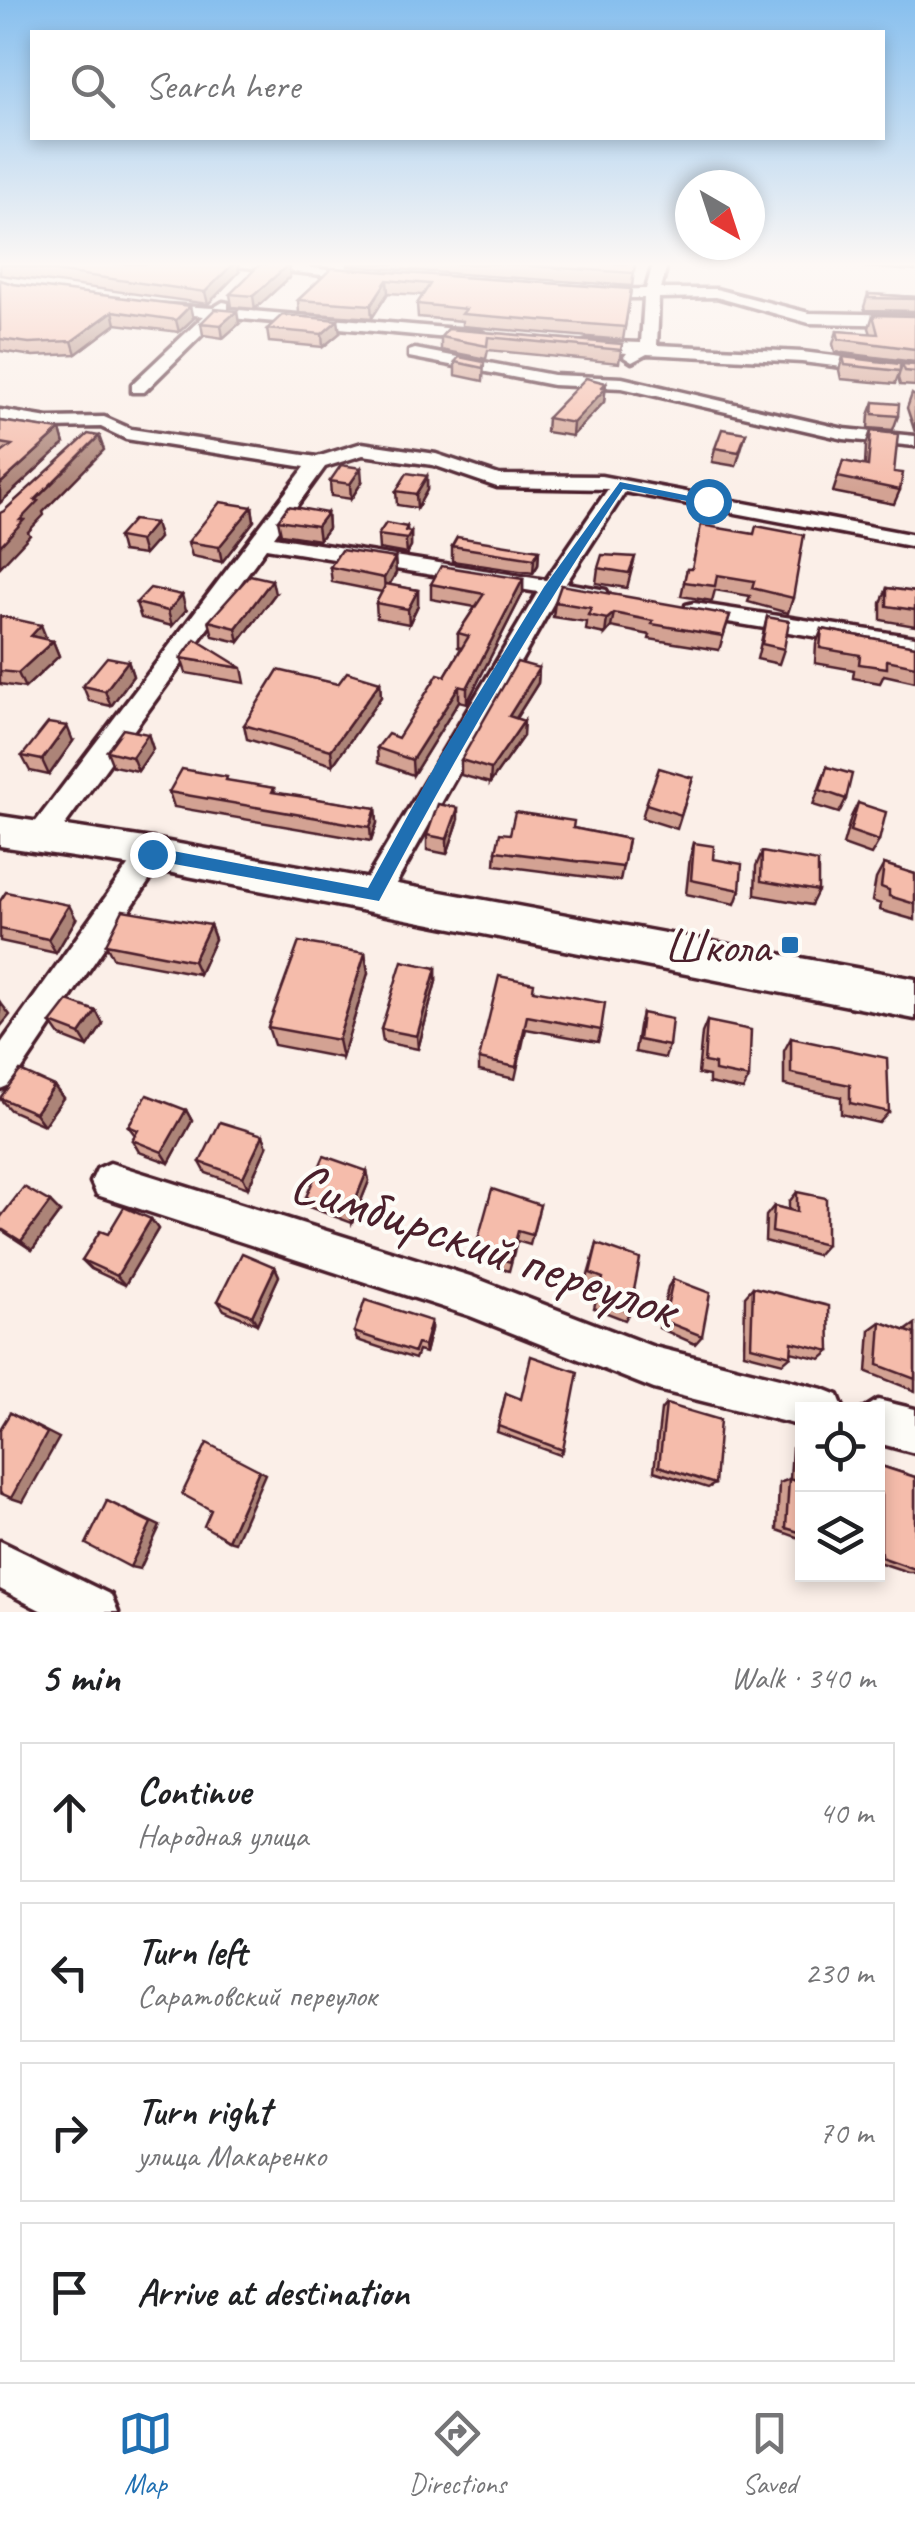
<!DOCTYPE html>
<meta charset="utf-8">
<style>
body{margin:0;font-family:Caveat,sans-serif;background:#f6f6f6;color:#202124}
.controls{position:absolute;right:30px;bottom:30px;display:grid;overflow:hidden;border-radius:0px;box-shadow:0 5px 15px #0003}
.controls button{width:90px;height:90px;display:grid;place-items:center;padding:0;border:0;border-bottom:2px solid #e0e0e0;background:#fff;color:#202124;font:50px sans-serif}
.compass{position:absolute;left:675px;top:170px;width:90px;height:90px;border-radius:50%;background:#fff;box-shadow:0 5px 15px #0003;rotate:141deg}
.stop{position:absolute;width:30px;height:30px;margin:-22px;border:8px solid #1f6fb2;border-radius:50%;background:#fff}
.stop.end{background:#1f6fb2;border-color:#fff;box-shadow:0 2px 10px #0008}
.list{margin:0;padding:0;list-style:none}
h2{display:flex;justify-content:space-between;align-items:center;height:130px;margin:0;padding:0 40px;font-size:42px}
h2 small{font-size:32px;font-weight:400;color:#757577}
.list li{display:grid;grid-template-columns:65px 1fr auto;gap:30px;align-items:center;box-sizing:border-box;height:140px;margin:0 20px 20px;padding:0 20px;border:2px solid #e0e0e0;border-radius:0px}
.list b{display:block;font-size:38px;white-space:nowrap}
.list p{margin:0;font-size:32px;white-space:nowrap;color:#757577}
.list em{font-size:32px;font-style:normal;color:#757577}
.icon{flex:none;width:55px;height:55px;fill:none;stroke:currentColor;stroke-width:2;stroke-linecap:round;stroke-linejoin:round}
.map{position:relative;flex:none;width:915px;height:1612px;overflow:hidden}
.search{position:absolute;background:#fff;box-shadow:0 5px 15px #0003;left:30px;right:30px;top:30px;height:110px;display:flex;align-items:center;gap:25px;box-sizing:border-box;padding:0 35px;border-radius:0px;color:#757577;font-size:38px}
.sheet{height:770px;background:#fff}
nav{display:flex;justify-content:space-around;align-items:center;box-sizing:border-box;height:140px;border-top:2px solid #e0e0e0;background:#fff;font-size:28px;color:#757577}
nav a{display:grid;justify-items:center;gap:5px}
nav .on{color:#1f6fb2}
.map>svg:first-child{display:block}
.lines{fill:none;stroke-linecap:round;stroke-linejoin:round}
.minor-casing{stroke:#4a1f2b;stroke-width:7}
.secondary-casing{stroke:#4a1f2b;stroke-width:7}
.minor{fill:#fdfcf7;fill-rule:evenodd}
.secondary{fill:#fdfcf7;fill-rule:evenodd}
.wall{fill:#d3a293;stroke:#4a1f2b;stroke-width:2.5}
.shaded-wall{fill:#ac8478;stroke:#4a1f2b;stroke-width:2.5}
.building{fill:#f5bcab;stroke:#4a1f2b;stroke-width:2.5}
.route{fill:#1f6fb2}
.poi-dot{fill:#1f6fb2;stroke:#fdfcf7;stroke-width:4}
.labels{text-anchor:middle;stroke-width:8;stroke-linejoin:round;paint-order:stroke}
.poi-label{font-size:48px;fill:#4a1f2b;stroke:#fdfcf7;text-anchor:end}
.near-street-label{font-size:58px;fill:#4a1f2b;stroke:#fdfcf7}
</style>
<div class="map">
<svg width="915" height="1612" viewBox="0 0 915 1612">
<rect width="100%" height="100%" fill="#fbefe8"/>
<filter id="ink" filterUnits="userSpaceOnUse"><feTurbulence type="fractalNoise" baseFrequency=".01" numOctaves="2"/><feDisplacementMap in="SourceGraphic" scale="20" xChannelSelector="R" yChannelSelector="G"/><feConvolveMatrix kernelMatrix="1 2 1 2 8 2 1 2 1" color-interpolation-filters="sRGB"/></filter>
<g filter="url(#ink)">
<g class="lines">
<defs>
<g id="minor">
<polygon points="216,264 280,264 368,275 361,279"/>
<polygon points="653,264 667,264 661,289 716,289 809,313 915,315 915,325 809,323 716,297 659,298 657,345 802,352 915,366 915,376 802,362 647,354 632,362 624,357 627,353 581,349 581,343 587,341 641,343 644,298 594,298 587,294 594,290 646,289"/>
<polygon points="223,302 228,303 228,309 480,331 488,336 480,341 220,317 144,392 132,392 132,384 204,316 154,311 149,310 149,304 213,308"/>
<polygon points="415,349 553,375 622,378 844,429 915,436 915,446 844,439 622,388 553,385 409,357 409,351"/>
<path d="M0,410L48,418L104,417L131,429L317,457L362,443L436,454L499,475L601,476L915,535V547L625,492L566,583L606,590L609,595L598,602L558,595L384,905L373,908L362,905L358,896L362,887L538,592L266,548L51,844H31L27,836L31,828L305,467L126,439L101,427L48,428L0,420ZM363,455L433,465L497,487L608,489L546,580L274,537L325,467Z"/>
<polygon points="694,603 915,637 915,653 686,615 686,605"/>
<polygon points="152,843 162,846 166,854 162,862 12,1084 0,1089 0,1045 142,846"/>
<polygon points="110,1163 470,1276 654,1347 823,1389 838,1395 844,1410 802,1410 802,1426 654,1389 470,1316 97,1195 91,1182 97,1169"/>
<polygon points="878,1400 915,1409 915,1453 878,1443 878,1410 862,1410"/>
<polygon points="0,1541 111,1595 118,1612 44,1612 0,1589"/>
</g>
<polygon id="secondary" points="0,816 152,839 915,979 915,1019 152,869 0,846"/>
</defs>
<use href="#minor" class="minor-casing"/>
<use href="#secondary" class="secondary-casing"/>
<use href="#minor" class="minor"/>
<use href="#secondary" class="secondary"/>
</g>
<g class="wall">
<polygon points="0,264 239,272 208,304 0,275"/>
<polygon points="348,264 635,264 632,286 348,266"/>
<polygon points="821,264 915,264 915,271"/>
<polygon points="288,265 290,277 255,309 232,307 230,294"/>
<polygon points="332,268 631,289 623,340 462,326 462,321 418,317 417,304 423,295 388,293 372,318 299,313 298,300"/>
<polygon points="0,280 13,284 193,319 179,332 116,324 76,354 33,356 0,351"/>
<polygon points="868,294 915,297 915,311 865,310 864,307"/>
<polygon points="873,315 915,316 915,362 835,352 833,344 837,331 871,334 869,328"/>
<polygon points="201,323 239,324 223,338 203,335"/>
<polygon points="267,329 340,333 323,347 269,342"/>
<polygon points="448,329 622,344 619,363 488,350 486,359 441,350 441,337"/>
<polygon points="843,357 900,371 895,384 841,379 839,370"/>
<polygon points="455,362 484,362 483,381 455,375"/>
<polygon points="902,364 915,365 915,386 900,385 898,378"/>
<polygon points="606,383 604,402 572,436 546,432 547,418"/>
<polygon points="912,394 915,396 915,432 907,408"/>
<polygon points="874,402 898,416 893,430 868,428 869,415"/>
<polygon points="0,421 60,430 64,444 0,503"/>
<polygon points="871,431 894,472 900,490 894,504 833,492 843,461 865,466 866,445"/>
<polygon points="746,433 736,466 712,462 715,448"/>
<polygon points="427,476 427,490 417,508 397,505 396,491"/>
<polygon points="330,481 362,482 351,499 331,496"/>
<polygon points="252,507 254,521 222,562 192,556 188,542"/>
<polygon points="327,513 328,528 319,540 281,534 278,520"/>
<polygon points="155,523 159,538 144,555 122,552 118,537"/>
<polygon points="701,525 793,598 788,613 748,602 750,596 715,590 712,601 681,596 687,569 692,569"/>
<polygon points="408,532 411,532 411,547 407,554 379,549 378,535"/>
<polygon points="452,546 539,550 538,565 533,573 452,561"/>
<polygon points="635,557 627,588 596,583 598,568"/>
<polygon points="395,558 396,573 389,585 418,590 418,605 409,624 377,618 376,603 382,592 332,582 330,567"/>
<polygon points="523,579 523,593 467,703 459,701 413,775 378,763 377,748 398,738 445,676 461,648 458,647 458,633 475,607 431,599 431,584"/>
<polygon points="887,588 915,592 915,626 881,620 881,603"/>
<polygon points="275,594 239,642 213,636 209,621"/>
<polygon points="555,602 730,615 719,650 649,639 650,635 611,627 605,634 586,630 587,622 553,617"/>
<polygon points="136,603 186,610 172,626 141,618"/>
<polygon points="0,616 47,640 53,641 59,656 25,688 0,684"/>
<polygon points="767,617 784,649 779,664 757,659"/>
<polygon points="822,629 915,646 915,682 884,675 880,683 853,678 854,670 815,663 816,644"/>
<polygon points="181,658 242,668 245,683 186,673"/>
<polygon points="128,661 133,676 111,706 89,701 83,686"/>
<polygon points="539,668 538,683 516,718 523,736 490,783 461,775 461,760"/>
<polygon points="380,682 381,697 333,765 247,739 244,725 338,684"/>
<polygon points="148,734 153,749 138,771 113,766 107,751"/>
<polygon points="73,741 49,775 30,771 22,756"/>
<polygon points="827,767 846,799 839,813 813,805"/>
<polygon points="693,778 677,829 642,818 646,804"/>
<polygon points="228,781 274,788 275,793 376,808 377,823 371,841 174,807 169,792"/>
<polygon points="858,803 879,841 871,855 843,845 851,817"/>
<polygon points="458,822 447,854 427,850 427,835"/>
<polygon points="573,828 628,839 620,881 495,865 496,851 510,834"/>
<polygon points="694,843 713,859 740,890 735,904 686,894 690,857"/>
<polygon points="762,852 818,891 811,905 755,895 756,866"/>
<polygon points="884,864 915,874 915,920 880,910 881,904 872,901 876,879"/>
<polygon points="0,901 76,919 56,953 0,941"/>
<polygon points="210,925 215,939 199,974 113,958 106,944"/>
<polygon points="365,953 368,973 342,1058 274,1045 268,1027"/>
<polygon points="436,968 436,981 418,1049 383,1042 381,1029"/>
<polygon points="533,990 601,1030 598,1042 526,1029 515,1079 479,1071 479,1059"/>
<polygon points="96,1011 103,1024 88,1047 60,1036 51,1023"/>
<polygon points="642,1013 669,1046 665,1058 635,1052 639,1026"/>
<polygon points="707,1021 749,1078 743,1090 709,1083 709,1076 698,1074 702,1033"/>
<polygon points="791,1038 889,1112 879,1123 841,1114 841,1097 784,1085 784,1051"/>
<polygon points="54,1086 63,1098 44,1125 10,1110 0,1099"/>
<polygon points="186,1110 192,1121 169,1163 139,1152 132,1140 135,1135 128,1126"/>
<polygon points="267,1146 248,1188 206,1173 200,1162"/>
<polygon points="367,1171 369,1181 352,1223 309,1207 306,1197"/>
<polygon points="797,1192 826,1245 817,1255 765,1241 766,1216 774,1206 789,1210 789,1202"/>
<polygon points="50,1202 60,1212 32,1250 0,1229 0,1218"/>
<polygon points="540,1205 530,1245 517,1241 509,1271 474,1260 475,1250"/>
<polygon points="151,1219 158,1229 125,1285 91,1269 82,1260 108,1234"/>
<polygon points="597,1244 630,1311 625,1320 594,1308 599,1287 586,1282"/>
<polygon points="275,1267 279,1276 257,1324 224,1310 218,1301"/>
<polygon points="673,1279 702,1336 695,1344 659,1328 668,1287"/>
<polygon points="753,1287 830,1351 821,1359 791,1352 791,1356 783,1363 744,1353 745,1296"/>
<polygon points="431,1321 431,1329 425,1353 418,1351 415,1359 357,1340 354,1332"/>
<polygon points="881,1322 905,1331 915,1324 915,1391 867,1372 870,1330"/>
<polygon points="506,1393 563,1450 560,1455 497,1432"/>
<polygon points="666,1404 715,1484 708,1488 654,1471 661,1410"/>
<polygon points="801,1443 802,1444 802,1539 777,1530 779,1483 790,1479 792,1448"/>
<polygon points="881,1466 915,1477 915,1572 908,1572 878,1562 878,1467"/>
</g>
<g class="shaded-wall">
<polygon points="233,264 238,264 239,272 208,304 205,292"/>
<polygon points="288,265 290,277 255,309 253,296"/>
<polygon points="387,280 388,293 372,318 371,305"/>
<polygon points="190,306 193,319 179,332 176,320"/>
<polygon points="113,311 116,324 76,354 72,341"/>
<polygon points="237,311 239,324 223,338 221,325"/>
<polygon points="338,320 340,333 323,347 322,334"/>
<polygon points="606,383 604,402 572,436 573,423"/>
<polygon points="60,430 64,444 0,503 0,484"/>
<polygon points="99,436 104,450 43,512 44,515 28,532 30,535 0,567 0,546 35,500"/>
<polygon points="361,468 362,482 351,499 350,484"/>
<polygon points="427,476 427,490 417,508 416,494"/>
<polygon points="252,507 254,521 222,562 219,547"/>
<polygon points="327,513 328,528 319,540 317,526"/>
<polygon points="155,523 159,538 144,555 140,541"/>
<polygon points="407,527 408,537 411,532 411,547 407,554 405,531"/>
<polygon points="539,550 538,565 533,573 534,559"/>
<polygon points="395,558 396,573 385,592 384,578"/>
<polygon points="523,579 523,593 467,703 467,688"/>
<polygon points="272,580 275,594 239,642 236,628"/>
<polygon points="418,590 418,605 409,624 408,609"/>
<polygon points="182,595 186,610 172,626 168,611"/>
<polygon points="614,613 611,627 605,634 607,619"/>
<polygon points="41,625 47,640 31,636"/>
<polygon points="53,641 59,656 25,688 18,673"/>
<polygon points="128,661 133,676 111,706 105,691"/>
<polygon points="539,668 538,683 508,731 509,716"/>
<polygon points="380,682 381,697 333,765 331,750"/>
<polygon points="459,686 459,701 413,775 412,760"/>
<polygon points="524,721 523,736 490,783 491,769"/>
<polygon points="67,726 73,741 49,775 42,760"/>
<polygon points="148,734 153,749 138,771 132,757"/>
<polygon points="376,808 377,823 371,841 370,827"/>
<polygon points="458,808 458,822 447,854 447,839"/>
<polygon points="69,905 76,919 56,953 48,939"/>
<polygon points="210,925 215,939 199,974 193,961"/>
<polygon points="365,953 368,973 342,1058 338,1040"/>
<polygon points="436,968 436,981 418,1049 417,1036"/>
<polygon points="0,1002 10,1015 0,1027"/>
<polygon points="96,1011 103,1024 88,1047 80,1034"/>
<polygon points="54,1086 63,1098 44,1125 35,1113"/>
<polygon points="186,1110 192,1121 169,1163 162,1152"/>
<polygon points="263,1135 267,1146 248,1188 243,1177"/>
<polygon points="367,1171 369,1181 352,1223 350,1213"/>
<polygon points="50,1202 60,1212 32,1250 21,1241"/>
<polygon points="151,1219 158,1229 125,1285 117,1276"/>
<polygon points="275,1267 279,1276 257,1324 252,1316"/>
<polygon points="431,1321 431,1329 425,1353 424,1346"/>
<polygon points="10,1413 59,1438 23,1502 11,1498"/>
<polygon points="259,1470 265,1474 235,1542 228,1540"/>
<polygon points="107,1501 160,1526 140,1569 130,1567"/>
</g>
<g class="building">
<polygon points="5,264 233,264 205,292"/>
<polygon points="260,264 288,265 253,296 230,294"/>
<polygon points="502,264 635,264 634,273"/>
<polygon points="332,268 631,289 625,327 462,314 466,309 417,304 430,284 387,280 371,305 298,300"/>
<polygon points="0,280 13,284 190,306 176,320 113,311 72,341 29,343 0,339"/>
<polygon points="868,294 915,297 915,299 869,298"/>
<polygon points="215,309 237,311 221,325 201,323"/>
<polygon points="282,315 338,320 322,334 267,329"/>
<polygon points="873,315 915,316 915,349 839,339 837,331 878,334"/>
<polygon points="448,329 622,344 621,350 488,337 487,346 441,337"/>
<polygon points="459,357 484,362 483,368 455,362"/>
<polygon points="843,357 900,364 900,371 845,365"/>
<polygon points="902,364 915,365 915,372 905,371"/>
<polygon points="586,378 606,383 602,387 606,388 573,423 547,418"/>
<polygon points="874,402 899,404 898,416 873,414"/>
<polygon points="0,421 60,430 0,484 0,454 12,445 0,443"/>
<polygon points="722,429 746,433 739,452 715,448"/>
<polygon points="871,431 898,434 894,472 903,473 900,490 838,477 843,461 868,466"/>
<polygon points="88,434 99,436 35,500 38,501 20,520 24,520 0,546 0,513 4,511"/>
<polygon points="341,465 361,468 350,484 330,481"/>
<polygon points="407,473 427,476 416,494 396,491"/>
<polygon points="220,502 252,507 219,547 188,542"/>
<polygon points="288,506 327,513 317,526 278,520"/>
<polygon points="133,520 155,523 140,541 118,537"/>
<polygon points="386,523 407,527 405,531 411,532 407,539 378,535"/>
<polygon points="701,525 754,534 756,526 804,535 793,598 752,588 754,581 717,575 715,586 684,582 687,569 692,569"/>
<polygon points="457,537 539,550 534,559 452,546"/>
<polygon points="341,550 395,558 384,578 330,567"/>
<polygon points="602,555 635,557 629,573 598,568"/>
<polygon points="441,566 523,579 467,688 459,686 412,760 377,748 388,734 398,738 438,674 445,676 469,636 458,633 484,594 431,584"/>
<polygon points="250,575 272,580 236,628 209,621"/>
<polygon points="386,584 418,590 408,609 376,603"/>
<polygon points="561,585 730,615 723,636 652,624 653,621 614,613 607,619 588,615 591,608 555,602"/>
<polygon points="150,588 182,595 168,611 136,603"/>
<polygon points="887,588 915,592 915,610 887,606"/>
<polygon points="0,616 41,625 31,636 53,641 18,673 0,671"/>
<polygon points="767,617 789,621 784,649 762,644"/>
<polygon points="822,629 915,646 915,666 887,660 887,668 859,664 860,655 820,648"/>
<polygon points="195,639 242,668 181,658"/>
<polygon points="107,657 128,661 105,691 83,686"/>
<polygon points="517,662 539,668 509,716 524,721 491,769 461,760"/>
<polygon points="278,670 338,684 347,672 380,682 331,750 244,725"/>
<polygon points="48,723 67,726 42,760 22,756"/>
<polygon points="123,729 148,734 132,757 107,751"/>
<polygon points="827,767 852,774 846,799 820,790"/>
<polygon points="659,768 693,778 681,815 646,804"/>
<polygon points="182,769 227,777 226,780 274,788 272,792 376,808 370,827 169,792"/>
<polygon points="858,803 886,812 879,841 850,831"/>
<polygon points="438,804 458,808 447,839 427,835"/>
<polygon points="515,812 574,821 573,828 628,839 623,867 496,851 500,833 510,834"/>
<polygon points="694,843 714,846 713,859 742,864 740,890 691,880"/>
<polygon points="762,852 818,862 818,891 761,881"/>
<polygon points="884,864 915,874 915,904 889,896 889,890 881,887"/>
<polygon points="6,892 69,905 48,939 0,929 0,901"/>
<polygon points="123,910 210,925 193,961 106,944"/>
<polygon points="299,942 365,953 338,1040 268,1027"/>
<polygon points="402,961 436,968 417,1036 381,1029"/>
<polygon points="499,976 534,983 533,990 605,1003 601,1030 527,1016 516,1067 479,1059"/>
<polygon points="68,1001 96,1011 80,1034 51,1023"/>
<polygon points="642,1013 672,1019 669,1046 639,1040"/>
<polygon points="707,1021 751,1030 749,1078 715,1071 715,1064 704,1062"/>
<polygon points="791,1038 887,1058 889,1112 850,1103 850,1085 791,1073"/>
<polygon points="20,1071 54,1086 35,1113 0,1098"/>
<polygon points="147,1095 186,1110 162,1152 132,1140 138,1130 128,1126"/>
<polygon points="220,1122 263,1135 243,1177 200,1162"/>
<polygon points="324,1156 367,1171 350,1213 306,1197"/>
<polygon points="24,1187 50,1202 21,1241 0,1228 0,1218"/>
<polygon points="492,1189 540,1205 532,1235 518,1231 510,1262 475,1250"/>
<polygon points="797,1192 826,1198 826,1245 772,1232 774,1206 797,1212"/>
<polygon points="124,1207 151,1219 117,1276 82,1260 100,1231 108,1234"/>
<polygon points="597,1244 640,1259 630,1311 598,1300 603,1278 590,1273"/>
<polygon points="242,1253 275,1267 252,1316 218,1301"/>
<polygon points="673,1279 710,1293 702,1336 664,1321"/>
<polygon points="753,1287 829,1306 830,1351 792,1342 791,1356 751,1346"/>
<polygon points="365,1300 431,1321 424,1346 417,1344 414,1352 354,1332"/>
<polygon points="881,1322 915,1334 915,1379 878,1365"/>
<polygon points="531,1356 578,1372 563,1450 498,1426 506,1393 521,1399"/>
<polygon points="666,1404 720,1420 715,1484 659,1466"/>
<polygon points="10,1413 47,1433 11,1498 0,1493 0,1429"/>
<polygon points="207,1443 259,1470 228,1540 204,1526 211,1510 182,1494"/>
<polygon points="801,1443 802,1444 802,1533 786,1528 789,1479 800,1482"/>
<polygon points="881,1466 915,1477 915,1569 881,1557"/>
<polygon points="107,1501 151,1523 130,1567 86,1544"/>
</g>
</g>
<linearGradient id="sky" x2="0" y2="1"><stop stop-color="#87bfee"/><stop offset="0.54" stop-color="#fdf8f5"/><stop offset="1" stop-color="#fdf8f5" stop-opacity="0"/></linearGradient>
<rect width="915" height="490" fill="url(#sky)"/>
<path class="route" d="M620,482L714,501L708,505L623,489C533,622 454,759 379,901L146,859L143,854L152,847L368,888L441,755L544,587Z"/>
<rect class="poi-dot" x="780" y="935" width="20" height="20" rx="5"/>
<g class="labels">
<g class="poi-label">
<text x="770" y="962">Школа</text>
</g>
<g class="near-street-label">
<text transform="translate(484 1244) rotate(19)" y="20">Симбирский переулок</text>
</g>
</g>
</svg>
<div class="controls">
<button><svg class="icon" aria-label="locate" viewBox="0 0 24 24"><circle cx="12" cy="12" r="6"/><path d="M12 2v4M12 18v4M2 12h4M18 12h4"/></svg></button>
<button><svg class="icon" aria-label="layers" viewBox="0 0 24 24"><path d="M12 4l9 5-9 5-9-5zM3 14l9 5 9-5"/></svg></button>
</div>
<svg class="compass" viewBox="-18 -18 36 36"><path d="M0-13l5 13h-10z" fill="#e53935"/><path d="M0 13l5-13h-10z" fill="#757577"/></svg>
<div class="stop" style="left:708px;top:501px"></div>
<div class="stop end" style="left:152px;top:854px"></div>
<div class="search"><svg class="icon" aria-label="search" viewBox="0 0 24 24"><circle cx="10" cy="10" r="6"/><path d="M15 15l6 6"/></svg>Search here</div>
</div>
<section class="sheet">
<h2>5 min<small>Walk · 340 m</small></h2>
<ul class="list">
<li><svg class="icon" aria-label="ahead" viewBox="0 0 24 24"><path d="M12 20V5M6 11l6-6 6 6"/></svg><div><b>Continue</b><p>Народная улица</p></div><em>40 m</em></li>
<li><svg class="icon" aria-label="left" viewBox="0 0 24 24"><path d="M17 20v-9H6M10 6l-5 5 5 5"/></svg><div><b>Turn left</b><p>Саратовский переулок</p></div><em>230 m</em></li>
<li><svg class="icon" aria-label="right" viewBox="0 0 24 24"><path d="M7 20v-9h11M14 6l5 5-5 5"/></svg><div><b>Turn right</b><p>улица Макаренко</p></div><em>70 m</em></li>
<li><svg class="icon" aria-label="arrive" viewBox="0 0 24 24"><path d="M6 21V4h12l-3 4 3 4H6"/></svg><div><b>Arrive at destination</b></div></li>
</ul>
</section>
<nav>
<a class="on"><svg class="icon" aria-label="map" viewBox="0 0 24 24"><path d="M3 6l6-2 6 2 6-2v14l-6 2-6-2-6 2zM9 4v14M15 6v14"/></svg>Map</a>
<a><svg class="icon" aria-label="directions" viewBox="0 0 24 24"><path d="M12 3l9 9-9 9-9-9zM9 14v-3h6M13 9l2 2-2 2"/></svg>Directions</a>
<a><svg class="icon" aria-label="saved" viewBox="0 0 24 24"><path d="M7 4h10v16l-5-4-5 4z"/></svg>Saved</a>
</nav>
